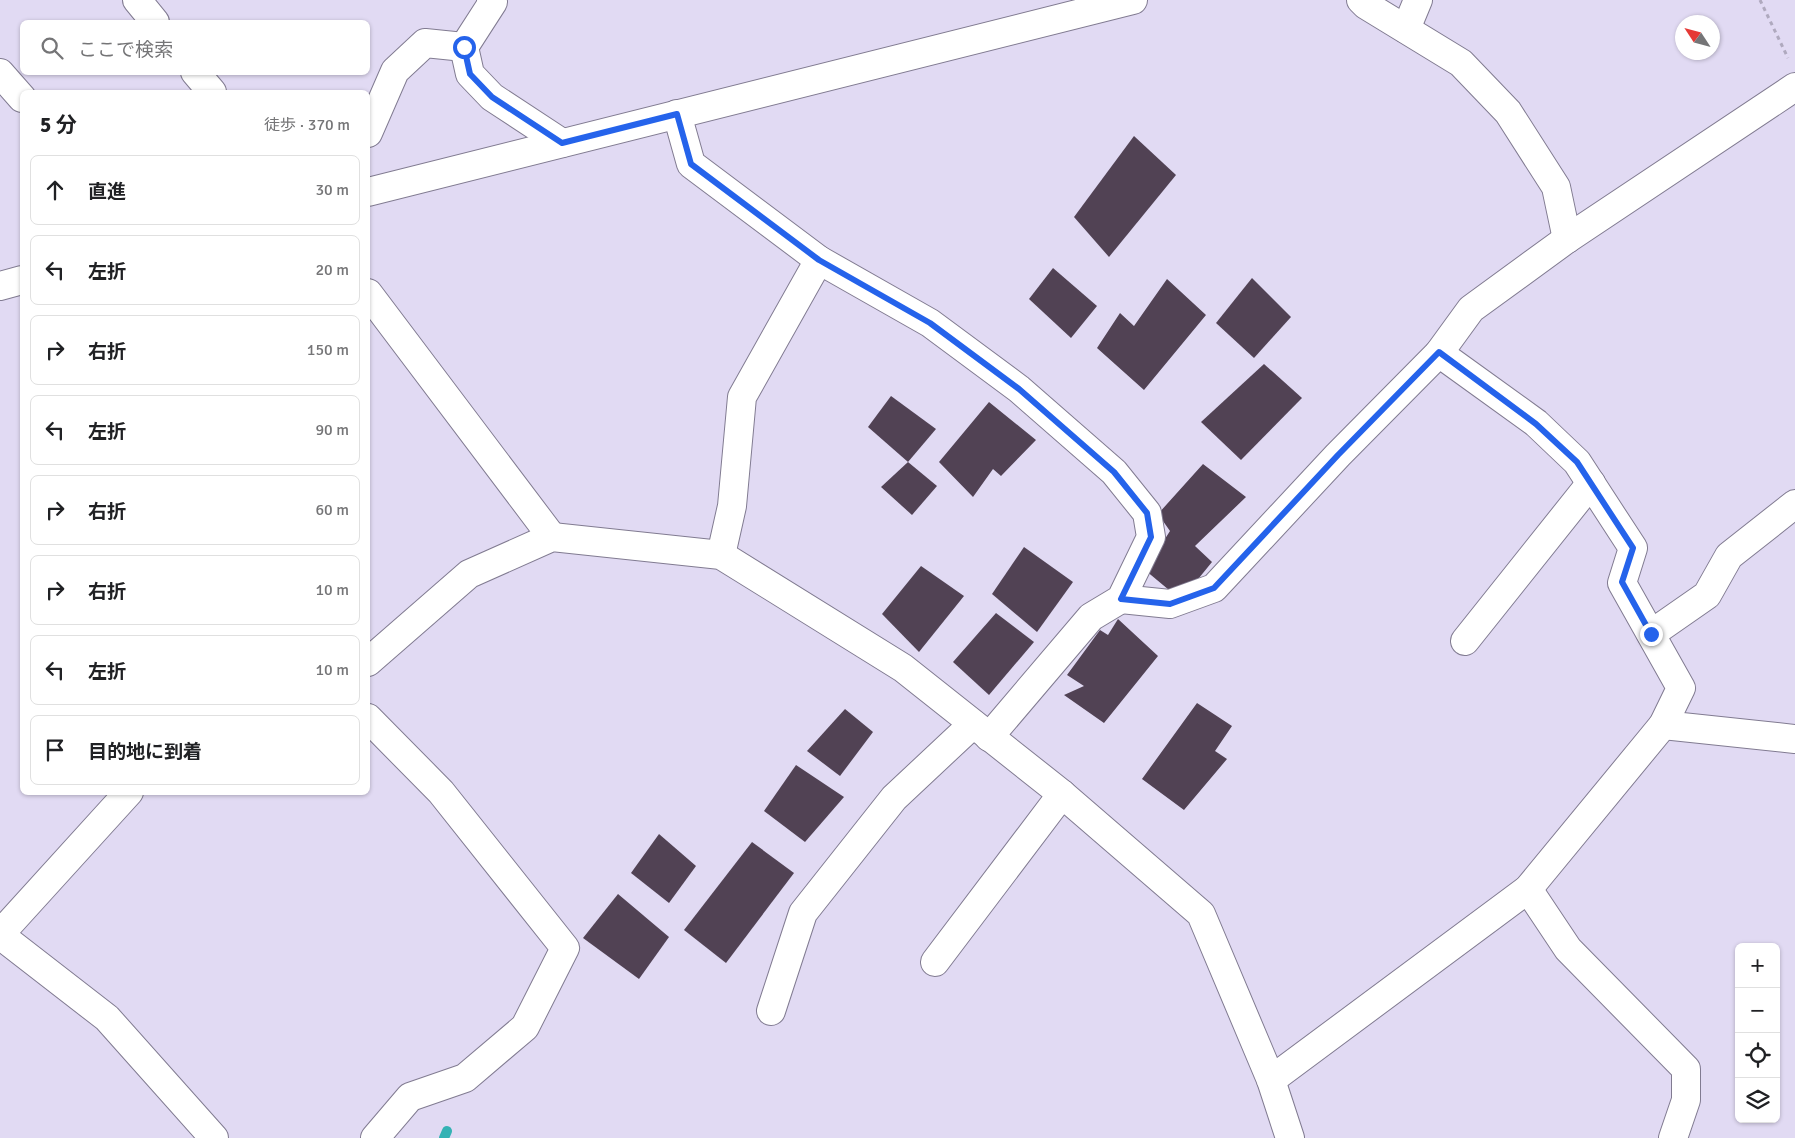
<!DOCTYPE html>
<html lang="ja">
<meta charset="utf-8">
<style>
body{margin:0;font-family:Signika,"Noto Sans JP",sans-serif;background:#f2f2f2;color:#202124}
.controls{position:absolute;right:15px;bottom:15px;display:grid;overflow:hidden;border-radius:8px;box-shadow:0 1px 4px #0004}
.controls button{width:45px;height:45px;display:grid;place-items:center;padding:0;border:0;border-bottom:1px solid #e0e0e0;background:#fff;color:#202124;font:25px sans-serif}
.compass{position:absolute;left:1675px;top:15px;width:45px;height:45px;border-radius:50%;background:#fff;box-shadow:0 1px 4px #0004;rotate:306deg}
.stop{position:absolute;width:15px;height:15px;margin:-11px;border:4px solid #2563eb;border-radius:50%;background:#fff}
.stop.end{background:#2563eb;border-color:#fff;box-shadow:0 1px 5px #0008}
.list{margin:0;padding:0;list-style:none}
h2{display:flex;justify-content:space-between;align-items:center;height:65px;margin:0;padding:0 20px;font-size:21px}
h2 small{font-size:16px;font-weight:400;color:#757577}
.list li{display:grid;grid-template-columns:32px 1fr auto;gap:15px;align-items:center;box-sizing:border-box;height:70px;margin:0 10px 10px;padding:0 10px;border:1px solid #e0e0e0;border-radius:8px}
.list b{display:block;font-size:19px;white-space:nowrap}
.list em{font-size:16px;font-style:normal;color:#757577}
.icon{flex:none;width:28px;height:28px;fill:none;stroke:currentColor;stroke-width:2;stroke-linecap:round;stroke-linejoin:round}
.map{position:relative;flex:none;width:1795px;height:1138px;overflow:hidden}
.search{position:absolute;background:#fff;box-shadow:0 1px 4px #0004;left:20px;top:20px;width:350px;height:55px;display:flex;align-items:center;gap:12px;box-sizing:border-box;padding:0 18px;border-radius:8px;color:#757577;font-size:19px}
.panel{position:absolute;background:#fff;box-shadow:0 1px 4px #0004;left:20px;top:90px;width:350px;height:705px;border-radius:8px}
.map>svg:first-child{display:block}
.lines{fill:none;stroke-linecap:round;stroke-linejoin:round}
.stream{stroke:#34b2b4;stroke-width:10}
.building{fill:#514254}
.minor-casing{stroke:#817b91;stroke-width:30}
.path{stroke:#afa9be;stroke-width:3;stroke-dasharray:4 4;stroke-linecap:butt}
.minor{stroke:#fff;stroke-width:28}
.route{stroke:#2563eb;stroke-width:6}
</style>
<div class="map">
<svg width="1795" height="1138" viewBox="0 0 1795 1138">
<rect width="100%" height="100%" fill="#e1daf3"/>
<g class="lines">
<polyline class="stream" points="444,1138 447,1131"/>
</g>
<g class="building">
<polygon points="1134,136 1176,175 1109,257 1074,217"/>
<polygon points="1053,268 1097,306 1071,338 1029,299"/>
<polygon points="1252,278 1291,317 1254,358 1216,323"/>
<polygon points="1167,279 1206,315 1144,390 1097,348 1120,313 1134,326"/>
<polygon points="1264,364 1302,398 1241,460 1201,422"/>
<polygon points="891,396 936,429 908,462 868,427"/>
<polygon points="989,402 1036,440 1001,476 993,469 973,497 939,462"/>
<polygon points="908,462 937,486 912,515 881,487"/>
<polygon points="1203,464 1246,497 1195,546 1212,562 1181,600 1145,570 1170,531 1158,514"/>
<polygon points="1024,547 1073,582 1037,632 992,594"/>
<polygon points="921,566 964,596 919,652 882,614"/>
<polygon points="996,613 1034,642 989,695 953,662"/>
<polygon points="1118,619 1158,656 1104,723 1064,695 1084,686 1067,675 1100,630 1108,635"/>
<polygon points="1197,703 1232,726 1215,751 1227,759 1184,810 1142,779"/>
<polygon points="845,709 873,732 840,776 807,751"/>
<polygon points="796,765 844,797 805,842 764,811"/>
<polygon points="659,834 696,866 669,903 631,873"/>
<polygon points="752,842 794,873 726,963 684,930"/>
<polygon points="618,894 669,937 639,979 583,938"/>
</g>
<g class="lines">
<defs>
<g id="minor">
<polyline points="137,0 155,22"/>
<polyline points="1361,0 1366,5 1461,63 1508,112 1556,187 1567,239"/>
<polyline points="1406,29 1418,0"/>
<polyline points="464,47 470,74 492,97 562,143"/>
<polyline points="195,72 212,92"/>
<polyline points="0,73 22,98"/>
<polyline points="677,114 691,164 819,260 930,323 1019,389 1114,472 1147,513 1151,537 1121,599 1091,617 989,737"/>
<polyline points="368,133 395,71 425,43 464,47 493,2 491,0"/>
<polyline points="368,192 1133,0"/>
<polyline points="0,286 22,280"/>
<polyline points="368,293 552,537"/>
<polyline points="721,555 732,506 742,397 819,260"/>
<polyline points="1121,599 1170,604 1214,588 1338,455 1439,353 1471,309 1567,239 1795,87"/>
<polyline points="1651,634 1707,595 1729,556 1795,504"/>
<polyline points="1465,641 1591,483"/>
<polyline points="368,662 469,574 552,537 721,555 903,668 1062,794 1201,914 1271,1080 1290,1138"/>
<polyline points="368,718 441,792 565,948 525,1027 465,1078 410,1097 375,1138"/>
<polyline points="1663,725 1795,739"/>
<polyline points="1528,889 1568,949 1686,1069 1686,1100 1673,1138"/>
<polyline points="0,934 129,792"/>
<polyline points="0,935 107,1018 214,1138"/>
<polyline points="935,962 1062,794"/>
<polyline points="771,1011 803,913 894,798 973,724"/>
<polyline points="1271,1080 1528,889 1663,725 1681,688 1622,583 1633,548 1577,462 1536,423 1439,353"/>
</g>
</defs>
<use href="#minor" class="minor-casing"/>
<polyline class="path" points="1760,0 1788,58"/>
<use href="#minor" class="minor"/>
</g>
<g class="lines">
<polyline class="route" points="464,47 470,74 492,97 562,143 677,114 691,164 819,260 930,323 1019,389 1114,472 1147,513 1151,537 1121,599 1170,604 1214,588 1338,455 1439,352 1536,424 1577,462 1633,548 1622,582 1651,634"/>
</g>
</svg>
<div class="controls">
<button>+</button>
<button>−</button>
<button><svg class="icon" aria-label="locate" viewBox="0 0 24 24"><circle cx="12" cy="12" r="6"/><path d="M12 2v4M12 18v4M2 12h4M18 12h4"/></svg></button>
<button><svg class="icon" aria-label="layers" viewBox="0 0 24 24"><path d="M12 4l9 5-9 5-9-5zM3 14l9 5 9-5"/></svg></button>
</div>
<svg class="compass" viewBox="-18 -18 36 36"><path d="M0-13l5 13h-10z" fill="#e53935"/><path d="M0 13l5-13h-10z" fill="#757577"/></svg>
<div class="stop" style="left:464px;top:47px"></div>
<div class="stop end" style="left:1651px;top:634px"></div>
<div class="search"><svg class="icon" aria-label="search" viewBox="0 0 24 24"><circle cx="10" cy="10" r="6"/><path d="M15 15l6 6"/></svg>ここで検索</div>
<section class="panel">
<h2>5 分<small>徒歩 · 370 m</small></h2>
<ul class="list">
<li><svg class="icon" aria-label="ahead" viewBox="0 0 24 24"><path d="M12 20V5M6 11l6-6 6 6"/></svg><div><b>直進</b></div><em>30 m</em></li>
<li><svg class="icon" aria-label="left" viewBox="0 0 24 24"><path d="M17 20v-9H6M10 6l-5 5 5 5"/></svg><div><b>左折</b></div><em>20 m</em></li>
<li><svg class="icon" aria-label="right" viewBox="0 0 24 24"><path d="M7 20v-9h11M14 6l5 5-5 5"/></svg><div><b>右折</b></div><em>150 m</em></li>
<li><svg class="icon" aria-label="left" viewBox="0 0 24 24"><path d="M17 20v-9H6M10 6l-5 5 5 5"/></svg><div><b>左折</b></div><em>90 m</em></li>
<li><svg class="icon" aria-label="right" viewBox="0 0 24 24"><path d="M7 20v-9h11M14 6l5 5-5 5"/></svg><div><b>右折</b></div><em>60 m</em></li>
<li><svg class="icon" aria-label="right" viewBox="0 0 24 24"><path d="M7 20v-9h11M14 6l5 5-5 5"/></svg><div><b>右折</b></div><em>10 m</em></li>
<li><svg class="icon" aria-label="left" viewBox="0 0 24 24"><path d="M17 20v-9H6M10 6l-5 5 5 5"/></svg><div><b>左折</b></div><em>10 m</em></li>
<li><svg class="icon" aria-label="arrive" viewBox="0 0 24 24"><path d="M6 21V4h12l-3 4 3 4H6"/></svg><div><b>目的地に到着</b></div></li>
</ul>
</section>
</div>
